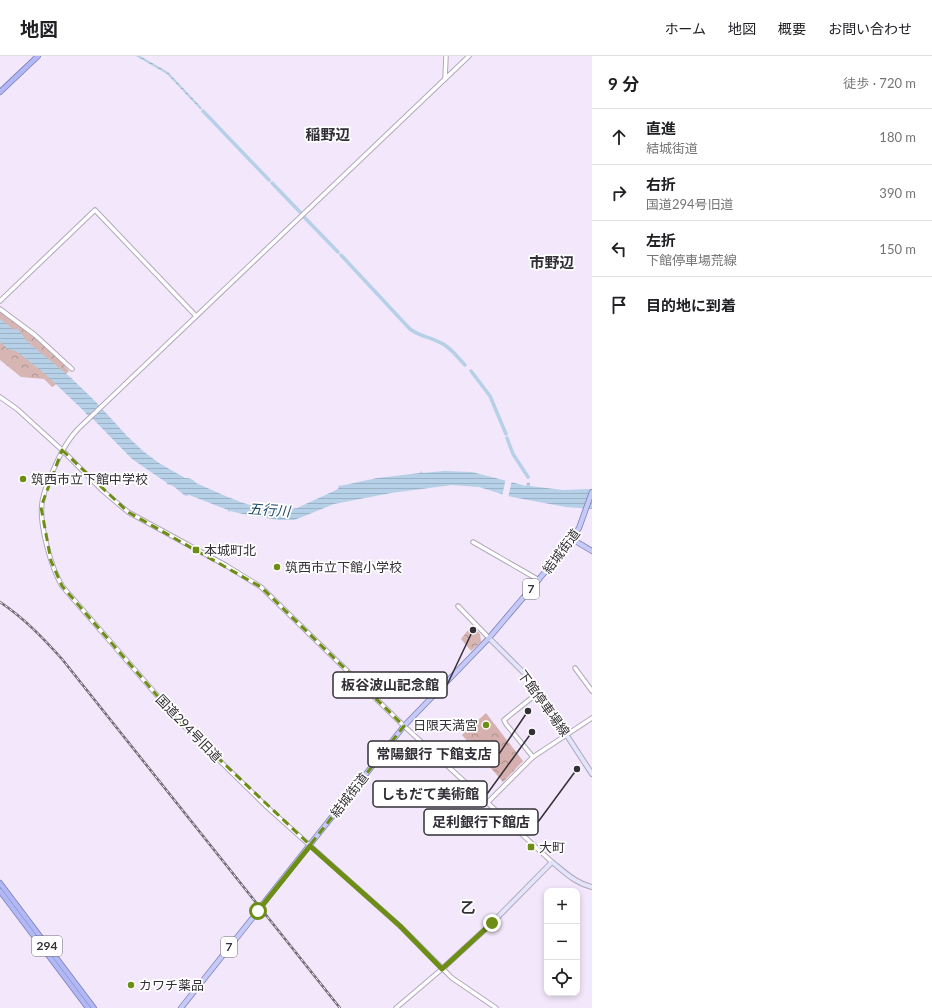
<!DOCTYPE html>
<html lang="ja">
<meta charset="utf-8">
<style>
body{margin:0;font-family:Lato,"Noto Sans JP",sans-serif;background:#f2f2f2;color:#202124}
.controls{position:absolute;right:12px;bottom:12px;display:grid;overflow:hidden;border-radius:8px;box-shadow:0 2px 6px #0003}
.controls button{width:36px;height:36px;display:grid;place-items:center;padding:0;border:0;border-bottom:1px solid #e0e0e0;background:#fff;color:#202124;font:20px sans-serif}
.stop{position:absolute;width:12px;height:12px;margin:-9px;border:3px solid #6c8e15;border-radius:50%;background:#fff}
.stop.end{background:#6c8e15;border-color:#fff;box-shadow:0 1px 4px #0008}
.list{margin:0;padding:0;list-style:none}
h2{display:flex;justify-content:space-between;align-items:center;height:52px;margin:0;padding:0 16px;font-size:17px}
h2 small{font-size:13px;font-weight:400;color:#757577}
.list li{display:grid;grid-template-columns:26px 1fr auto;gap:12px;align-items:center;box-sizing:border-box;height:56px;padding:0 16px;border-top:1px solid #e0e0e0}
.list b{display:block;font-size:15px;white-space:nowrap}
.list p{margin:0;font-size:13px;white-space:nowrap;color:#757577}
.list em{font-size:13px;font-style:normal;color:#757577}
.icon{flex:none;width:22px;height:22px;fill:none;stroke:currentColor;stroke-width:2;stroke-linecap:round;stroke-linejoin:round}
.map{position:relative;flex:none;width:592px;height:952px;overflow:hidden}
header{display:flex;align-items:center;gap:24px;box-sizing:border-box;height:56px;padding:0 20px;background:#fff;border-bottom:1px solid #e0e0e0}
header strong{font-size:19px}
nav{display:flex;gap:22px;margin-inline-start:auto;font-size:14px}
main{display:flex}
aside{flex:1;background:#fff}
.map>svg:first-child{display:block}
.forest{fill:url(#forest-crowns)}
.park{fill:url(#park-crowns)}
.water{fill:url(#water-rules)}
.pier{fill:#f3e7fb}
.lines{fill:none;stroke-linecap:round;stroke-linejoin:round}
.canal{stroke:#b5d0e7;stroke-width:3.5}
.tertiary-casing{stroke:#b3a8ba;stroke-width:5.5}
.secondary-casing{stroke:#b3a8ba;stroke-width:6}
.primary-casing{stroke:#797db2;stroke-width:6}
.trunk-casing{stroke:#797db2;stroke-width:6}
.tertiary{stroke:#fff;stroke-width:3.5}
.secondary{stroke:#e2e5fc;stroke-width:4}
.primary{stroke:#c5caf8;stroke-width:4.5}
.trunk{stroke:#b2b8f6;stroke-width:4.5}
.rail-casing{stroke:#726b77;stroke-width:2.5}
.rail{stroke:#fff;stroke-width:1;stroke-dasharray:3;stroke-linecap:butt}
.primary-bridge-casing{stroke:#797db2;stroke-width:6;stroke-linecap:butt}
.primary-bridge{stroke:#c5caf8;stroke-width:4.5}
.route{stroke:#6c8e15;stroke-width:5}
.marked{fill:none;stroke:#6c8e15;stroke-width:3;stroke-dasharray:8 5;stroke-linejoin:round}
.poi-dot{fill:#6c8e15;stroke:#fff;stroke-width:1.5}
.labels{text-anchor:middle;stroke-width:3.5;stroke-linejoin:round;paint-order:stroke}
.shield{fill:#fff;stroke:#706d72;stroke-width:1}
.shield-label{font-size:12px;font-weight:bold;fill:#332f36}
.poi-label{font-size:13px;fill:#332f36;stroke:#fff;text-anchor:start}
.street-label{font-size:13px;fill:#332f36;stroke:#fff}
.water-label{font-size:14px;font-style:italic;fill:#1e4969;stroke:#fff}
.quarter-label{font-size:15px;font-weight:bold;fill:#332f36;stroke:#fff}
.leader{fill:none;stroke:#332f36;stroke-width:1.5}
.callout-dot{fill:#332f36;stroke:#fff;stroke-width:1.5}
.callout{fill:#fff;stroke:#332f36;stroke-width:1.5}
.callout-label{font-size:14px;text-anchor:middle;font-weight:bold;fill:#332f36}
</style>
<header>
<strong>地図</strong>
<nav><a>ホーム</a><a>地図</a><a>概要</a><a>お問い合わせ</a></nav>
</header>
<main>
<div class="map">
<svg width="592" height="952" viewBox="0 0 592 952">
<defs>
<pattern id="forest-crowns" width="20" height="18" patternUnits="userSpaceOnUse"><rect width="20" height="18" fill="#d5b0ae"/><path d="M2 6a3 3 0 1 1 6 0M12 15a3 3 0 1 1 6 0" fill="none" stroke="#ad908e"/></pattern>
<pattern id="park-crowns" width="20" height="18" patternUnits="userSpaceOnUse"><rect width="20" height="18" fill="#d7b5b3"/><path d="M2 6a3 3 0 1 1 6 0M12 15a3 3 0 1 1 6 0" fill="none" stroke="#af9492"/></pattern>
<pattern id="water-rules" width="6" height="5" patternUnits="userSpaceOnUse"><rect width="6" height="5" fill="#b5d0e7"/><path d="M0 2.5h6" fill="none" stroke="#9cb3c7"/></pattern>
</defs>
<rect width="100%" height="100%" fill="#f3e7fb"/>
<polygon class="forest" points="486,657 523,705 503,726 462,679"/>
<g class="park">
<polygon points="0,255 50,294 69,315 54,330 52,331 44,323 21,321 0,304"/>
<polygon points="472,569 480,578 481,586 471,595 461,583"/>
</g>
<g class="water">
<polygon points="136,0 140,0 168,16 202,52 200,53 167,18"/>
<path d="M0,263L14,274L17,273C23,278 23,282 28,286L30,285V288L69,320L95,345L127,380L143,395L159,407L185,422C190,422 193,423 196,427C228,441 261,459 297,452L334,435L338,433L339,429L340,430L377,422L420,417L421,415L423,417L444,415L472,416L526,430L527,427H530V430L563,434L592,433V453L566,451L512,441L479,431L452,429L391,437L334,448L302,461L294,464H279L243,458L230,455L228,456V454L189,439L186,440C179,436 175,429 167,428V427L132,403L93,363L86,358L85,356L44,317L16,295L7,293L4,289L0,286Z"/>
</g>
<polygon class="pier" points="506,422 512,424 508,442 502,440"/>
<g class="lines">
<g class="canal">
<polyline points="203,55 269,124"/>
<polyline points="272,127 300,156"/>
<polyline points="304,161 338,196"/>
<polyline points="341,199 409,272"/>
<path d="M410,273C419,280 429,281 439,286C450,290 457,301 465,309"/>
<polyline points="471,315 490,340 506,378"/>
<polyline points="507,382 513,398 528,421"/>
</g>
<defs>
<g id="tertiary">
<path d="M469,0L78,373C64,388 57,405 49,424C46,431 43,439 42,447C39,469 51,511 62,530L181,667L268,752L400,870L452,922L496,952"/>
<polyline points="445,23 446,0"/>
<polyline points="0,245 95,154 196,260"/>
<polyline points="0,253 35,279 72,313"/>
<polyline points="0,341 17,353 62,394 103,435 128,456 227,510 261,531 404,670 552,806"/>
<polyline points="473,486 539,524"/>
<polyline points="458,550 489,582"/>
<polyline points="575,612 592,635"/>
<polyline points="533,701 506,668 504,664 539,636"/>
<polyline points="487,747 533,701 592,662"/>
<polyline points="396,952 442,913"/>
</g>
<g id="secondary">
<polyline points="489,582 524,617 534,629 592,718"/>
<path d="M442,913L492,867L552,806C566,817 575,827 592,831"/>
</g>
<g id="primary">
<polyline points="572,483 592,495"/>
<polyline points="262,849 404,670 489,582 567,490 579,472 592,436"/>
<polyline points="181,952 258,855"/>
</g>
<g id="trunk">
<polyline points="0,36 38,0"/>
<polyline points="0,827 94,952"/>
<polyline points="0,835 88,952"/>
</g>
</defs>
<use href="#tertiary" class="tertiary-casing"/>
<use href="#secondary" class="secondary-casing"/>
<use href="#primary" class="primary-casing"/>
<use href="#trunk" class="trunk-casing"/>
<use href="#tertiary" class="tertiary"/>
<use href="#secondary" class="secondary"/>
<use href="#primary" class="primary"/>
<use href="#trunk" class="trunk"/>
<defs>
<path id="rail" d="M0,546C24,562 43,582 62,603L340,952"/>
</defs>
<use href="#rail" class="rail-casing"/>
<use href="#rail" class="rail"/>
<defs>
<polyline id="primary-bridge" points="258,855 262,849"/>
</defs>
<use href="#primary-bridge" class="primary-bridge-casing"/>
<use href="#primary-bridge" class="primary-bridge"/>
</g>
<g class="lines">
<polyline class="route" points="258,855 310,790 400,870 442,913 492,867"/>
</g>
<path class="marked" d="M62,394L128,456L261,531L404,670L310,789L181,667L62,530L51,505L41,451Z"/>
<g class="poi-dot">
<circle cx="23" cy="423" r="4"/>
<rect x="192" y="490" width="8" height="8" rx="2"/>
<circle cx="277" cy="511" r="4"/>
<circle cx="486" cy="669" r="4"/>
<rect x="527" y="787" width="8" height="8" rx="2"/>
<circle cx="131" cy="929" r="4"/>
</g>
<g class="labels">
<g class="shield">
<rect x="523" y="523" width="16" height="20" rx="3"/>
<rect x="32" y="880" width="30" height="20" rx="3"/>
<rect x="221" y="881" width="16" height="20" rx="3"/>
</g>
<g class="shield-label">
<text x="531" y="537">7</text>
<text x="47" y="894">294</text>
<text x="229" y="895">7</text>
</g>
<g class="poi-label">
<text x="31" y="428">筑西市立下館中学校</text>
<text x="204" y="499">本城町北</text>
<text x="285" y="516">筑西市立下館小学校</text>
<text x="478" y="674" text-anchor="end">日限天満宮</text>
<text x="539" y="796">大町</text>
<text x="139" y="934">カワチ薬品</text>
</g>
<g class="street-label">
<text transform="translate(561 495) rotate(-53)" y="5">結城街道</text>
<text transform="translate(544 647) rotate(54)" y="5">下館停車場線</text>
<text transform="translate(189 672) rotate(46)" y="5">国道294号旧道</text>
<text transform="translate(349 739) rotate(-52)" y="5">結城街道</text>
</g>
<g class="water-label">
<text transform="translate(269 454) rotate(4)" y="5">五行川</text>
</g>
<g class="quarter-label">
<text x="328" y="84">稲野辺</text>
<text x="552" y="212">市野辺</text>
<text x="468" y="857">乙</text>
</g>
</g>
<path class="leader" d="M473 574L447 629M528 655L499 698M532 676L487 738M577 713L538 766"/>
<g class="callout-dot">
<circle cx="473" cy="574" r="4"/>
<circle cx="528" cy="655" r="4"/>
<circle cx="532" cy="676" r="4"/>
<circle cx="577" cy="713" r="4"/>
</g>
<g class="callout">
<rect x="333" y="616" width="114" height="26" rx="4"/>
<rect x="368" y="685" width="131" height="26" rx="4"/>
<rect x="373" y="725" width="114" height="26" rx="4"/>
<rect x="424" y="753" width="114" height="26" rx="4"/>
</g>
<g class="callout-label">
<text x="390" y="634">板谷波山記念館</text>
<text x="434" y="703">常陽銀行 下館支店</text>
<text x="430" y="743">しもだて美術館</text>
<text x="481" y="771">足利銀行下館店</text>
</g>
</svg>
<div class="controls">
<button>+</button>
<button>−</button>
<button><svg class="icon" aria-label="locate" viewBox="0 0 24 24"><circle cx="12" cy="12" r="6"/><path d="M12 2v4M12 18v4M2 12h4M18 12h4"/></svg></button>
</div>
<div class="stop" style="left:258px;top:855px"></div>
<div class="stop end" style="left:492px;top:867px"></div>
</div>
<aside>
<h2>9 分<small>徒歩 · 720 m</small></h2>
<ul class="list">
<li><svg class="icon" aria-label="ahead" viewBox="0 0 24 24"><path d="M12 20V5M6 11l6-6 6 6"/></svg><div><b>直進</b><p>結城街道</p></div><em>180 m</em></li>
<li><svg class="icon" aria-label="right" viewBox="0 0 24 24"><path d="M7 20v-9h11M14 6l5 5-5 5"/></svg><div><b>右折</b><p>国道294号旧道</p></div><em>390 m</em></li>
<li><svg class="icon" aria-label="left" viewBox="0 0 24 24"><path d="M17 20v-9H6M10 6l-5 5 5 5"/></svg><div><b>左折</b><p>下館停車場荒線</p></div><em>150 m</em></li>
<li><svg class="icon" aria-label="arrive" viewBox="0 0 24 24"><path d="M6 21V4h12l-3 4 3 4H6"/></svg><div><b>目的地に到着</b></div></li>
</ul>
</aside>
</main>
